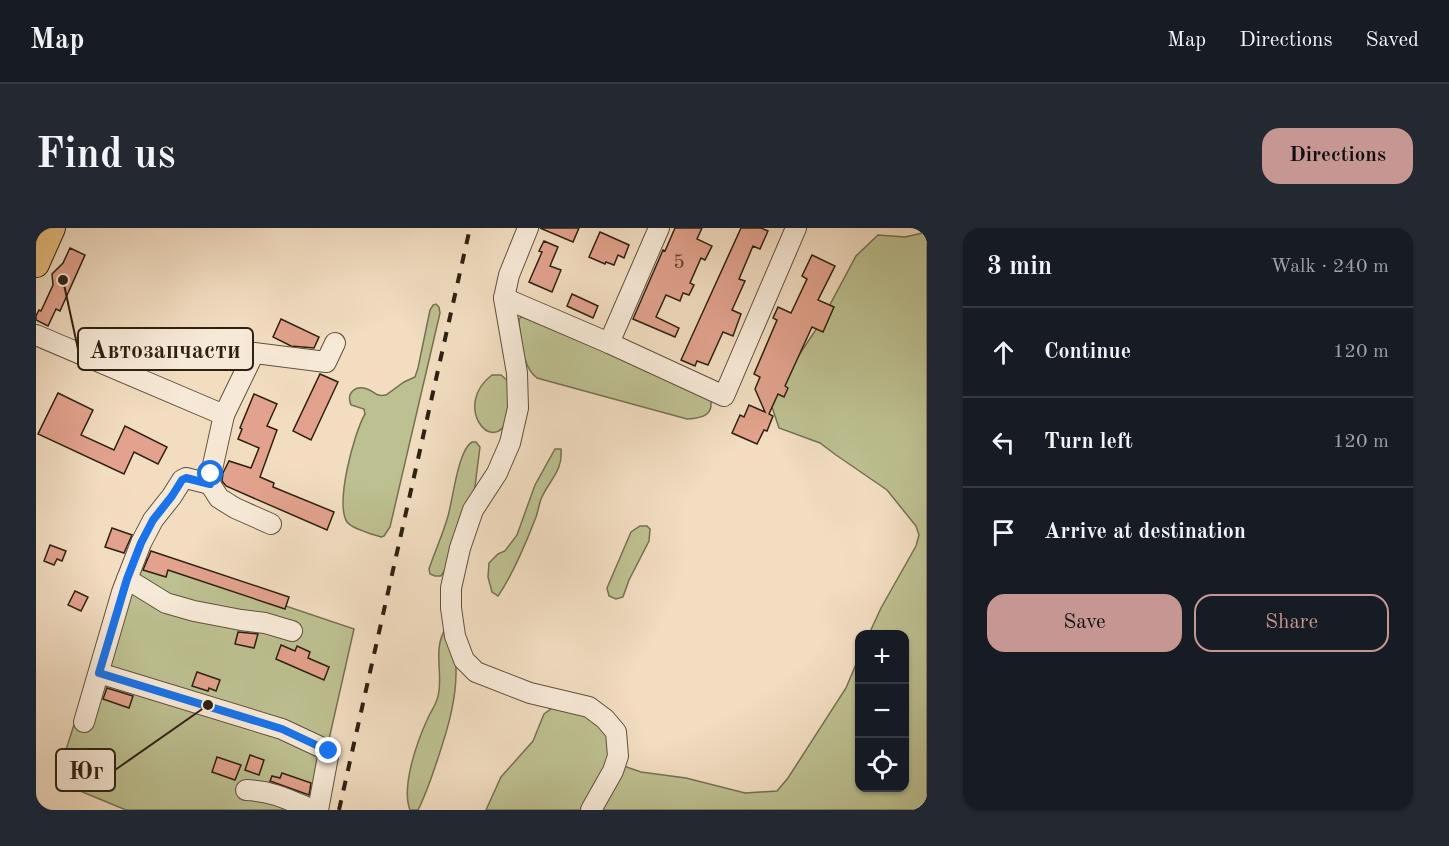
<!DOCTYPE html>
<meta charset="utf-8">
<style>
body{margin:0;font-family:"Old Standard TT",serif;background:#242831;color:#f1f3f6}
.controls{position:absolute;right:18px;bottom:18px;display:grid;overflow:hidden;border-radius:12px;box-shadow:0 2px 4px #0004}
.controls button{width:54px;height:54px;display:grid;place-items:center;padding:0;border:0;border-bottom:2px solid #363941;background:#171b24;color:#f1f3f6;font:30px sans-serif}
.stop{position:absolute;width:18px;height:18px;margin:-14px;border:4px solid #1a73e8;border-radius:50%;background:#fff}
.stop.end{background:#1a73e8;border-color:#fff;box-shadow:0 2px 6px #0008}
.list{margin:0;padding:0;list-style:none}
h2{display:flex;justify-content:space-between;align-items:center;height:78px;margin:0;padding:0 24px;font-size:26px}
h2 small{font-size:20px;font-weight:400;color:#9ea1a6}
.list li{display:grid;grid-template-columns:39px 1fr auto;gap:18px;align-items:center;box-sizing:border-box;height:90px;padding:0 24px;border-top:2px solid #363941}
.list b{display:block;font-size:22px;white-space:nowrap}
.list em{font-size:20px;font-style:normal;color:#9ea1a6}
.actions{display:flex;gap:12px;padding:18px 24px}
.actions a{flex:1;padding:14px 0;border:2px solid #c59692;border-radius:18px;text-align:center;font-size:21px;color:#c59692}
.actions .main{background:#c59692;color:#111}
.icon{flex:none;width:33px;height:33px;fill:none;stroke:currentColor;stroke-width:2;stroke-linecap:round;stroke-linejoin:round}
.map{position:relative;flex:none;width:891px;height:582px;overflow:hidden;border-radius:18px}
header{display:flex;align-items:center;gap:36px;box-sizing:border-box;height:84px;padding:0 30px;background:#171b24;border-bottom:2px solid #363941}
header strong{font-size:28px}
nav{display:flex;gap:33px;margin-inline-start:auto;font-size:21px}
.intro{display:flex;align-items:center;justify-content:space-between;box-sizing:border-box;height:144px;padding:0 36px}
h1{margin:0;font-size:42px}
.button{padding:15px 27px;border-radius:18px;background:#c59692;color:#111;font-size:21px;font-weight:700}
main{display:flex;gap:36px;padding:0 36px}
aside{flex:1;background:#171b24;border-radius:18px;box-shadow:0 2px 4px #0004}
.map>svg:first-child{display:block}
.green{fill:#bdc091;stroke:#767052;stroke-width:1.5}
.building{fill:#e2a28d;stroke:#2e2112;stroke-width:1.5}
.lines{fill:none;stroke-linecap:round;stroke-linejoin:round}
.minor-casing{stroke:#5f503e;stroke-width:22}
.major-casing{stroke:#2e2112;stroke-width:28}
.minor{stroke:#f7e9d7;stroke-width:20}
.major{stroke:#e9be80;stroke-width:26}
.rail{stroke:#2e2112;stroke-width:4;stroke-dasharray:10 10;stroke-linecap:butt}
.route{stroke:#1a73e8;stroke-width:8}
.labels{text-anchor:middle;stroke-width:4.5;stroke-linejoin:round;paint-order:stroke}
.number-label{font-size:20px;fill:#5b4131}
.leader{fill:none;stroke:#2e2112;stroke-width:2}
.callout-dot{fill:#2e2112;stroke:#f7e9d7;stroke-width:2}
.callout{fill:#f7e9d7;stroke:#2e2112;stroke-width:2}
.callout-label{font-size:24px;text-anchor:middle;font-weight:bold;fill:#2e2112}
</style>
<header>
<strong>Map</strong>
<nav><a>Map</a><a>Directions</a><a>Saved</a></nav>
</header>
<div class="intro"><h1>Find us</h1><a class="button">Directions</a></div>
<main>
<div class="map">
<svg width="891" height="582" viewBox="0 0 891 582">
<rect width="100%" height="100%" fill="#f2ddc1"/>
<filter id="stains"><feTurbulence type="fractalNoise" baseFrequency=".00333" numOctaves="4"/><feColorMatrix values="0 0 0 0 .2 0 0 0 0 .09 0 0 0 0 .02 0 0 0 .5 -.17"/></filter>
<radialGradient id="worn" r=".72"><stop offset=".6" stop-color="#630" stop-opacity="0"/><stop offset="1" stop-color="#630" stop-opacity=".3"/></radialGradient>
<g class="green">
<polygon points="891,4 891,582 450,582 465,549 497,513 508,486 519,478 559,491 573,505 579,535 605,544 650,550 709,565 741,563 752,550 810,460 823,429 824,560 868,560 868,406 833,406 845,380 880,318 883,307 880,298 851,262 800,227 784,215 743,200 735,176 749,148 783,97 820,28 842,7 869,9"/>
<path d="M400,76L403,79L404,85L354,299L348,308L345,309C336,306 316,301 311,294C299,275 318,205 329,186L328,181L315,177C310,165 319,157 331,161C340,164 339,169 350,167L368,154L379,149L382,140L394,82L397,77Z"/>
<path d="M489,86L674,169C679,187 667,190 651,191L501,150C486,139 486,114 483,96V91Z"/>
<path d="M456,147H465L472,153C473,163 475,182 472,191C456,229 416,177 456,147Z"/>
<path d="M436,214H440L444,219L438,266L409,342L405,348H399L394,346L393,341C399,323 407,306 412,288C417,271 422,222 436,214Z"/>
<path d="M519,221H525C527,244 513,252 505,271C503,277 502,283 500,289C490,315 478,345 462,368L456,364L452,349L453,335L462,326L469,323L481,307L499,257Z"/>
<polygon points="604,298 611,298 614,301 613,313 593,352 587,369 580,371 573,368 571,360 595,304"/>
<polygon points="93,325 318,401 277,582 90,582 20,553"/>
<path d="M410,400C413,408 418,417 419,426C424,464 411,504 399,539C394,554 389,568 382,582H374C365,559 381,514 391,492C396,480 401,478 403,463C406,440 397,420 410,400Z"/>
</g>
<g class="building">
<polygon points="504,0 543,0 537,14"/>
<polygon points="639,0 666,0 661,11 676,18 669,32 665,30 654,55 658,57 653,67 647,65 644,73 630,67 620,89 643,100 639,109 597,91 627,22 629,23"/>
<polygon points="705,0 725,0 732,3 724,21 717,18 703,51 709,53 696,82 705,86 697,108 687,104 672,137 661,133 659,138 645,132"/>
<polygon points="564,4 593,17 588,30 582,27 578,37 570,34 569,36 553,29"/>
<polygon points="508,13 522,19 514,38 525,42 516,64 493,54 506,24 503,23"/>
<polygon points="34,20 49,27 24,83 20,81 12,98 0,92 0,88 3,82 5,83 17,57 16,46 27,35"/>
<polygon points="776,27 799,38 782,72 798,79 787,104 776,99 749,158 752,160 748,169 742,166 733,186 737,188 731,203 728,202 721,216 696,205 704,187 708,189 713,177 729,184 719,161 724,149 718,146 741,92 737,90 742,79 755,85 771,51 766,48"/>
<polygon points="536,66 562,78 557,90 531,78"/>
<polygon points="245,91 283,109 278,120 255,118 237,109"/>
<polygon points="284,146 302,154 275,212 257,203"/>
<polygon points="22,165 57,182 45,207 78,222 89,198 131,219 122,236 98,224 88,246 2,206"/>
<polygon points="218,166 241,176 231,198 241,202 224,249 238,255 237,259 298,284 291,302 190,258 186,253 187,245 193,233 215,240 223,220 202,211 206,201 204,200"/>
<polygon points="76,300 96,307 88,325 69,319"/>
<polygon points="14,317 30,323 26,333 21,331 18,337 8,333"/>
<polygon points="115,323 253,369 249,381 132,342 130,349 107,342"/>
<polygon points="39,363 52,369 45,383 32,377"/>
<polygon points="202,404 222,406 218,420 199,416"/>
<polygon points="245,417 259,423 261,418 274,424 272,430 293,439 288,452 240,431"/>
<polygon points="161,444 184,452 180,463 173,460 172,463 156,458"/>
<polygon points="71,460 97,468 93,480 67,471"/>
<polygon points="214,527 228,532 223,547 209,542"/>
<polygon points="181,529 205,537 199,552 176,544"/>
<polygon points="246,545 275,555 273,567 234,553 236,548 244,550"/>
</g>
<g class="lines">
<defs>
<g id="minor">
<polyline points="492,0 473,47 468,70 481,145 482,180 474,215 461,245 437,282 424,320 415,360 415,380 419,408 428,432 440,444 494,465 553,479 569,491 580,504 582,528 577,543 555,582"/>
<polyline points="468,70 573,115 688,168 760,0"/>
<polyline points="0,107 188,187 218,125 290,134 299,115"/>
<polyline points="573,115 623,0"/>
<polyline points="188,187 175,246 174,256 183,270 199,280 235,296"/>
<polyline points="91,351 130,375 158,383 205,392 229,395 256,403"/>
<polyline points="63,445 246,501 293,523 282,582"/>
<polyline points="48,494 86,364 105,315 117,292 136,268 146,252 150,250 174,256"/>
<path d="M210,562C237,563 253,572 277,582"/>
</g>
<polyline id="major" points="0,36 16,0"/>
</defs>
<use href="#minor" class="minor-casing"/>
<use href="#major" class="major-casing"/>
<use href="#minor" class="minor"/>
<use href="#major" class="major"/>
<polyline class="rail" points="303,582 434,0"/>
</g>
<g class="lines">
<polyline class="route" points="175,246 174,256 150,250 146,252 136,268 117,292 105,315 91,351 63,445 246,501 293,523"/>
</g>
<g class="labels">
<g class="number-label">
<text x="643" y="40">5</text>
</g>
</g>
<path class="leader" d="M27 52L42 121M172 477L79 542"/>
<g class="callout-dot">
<circle cx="27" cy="52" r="6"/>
<circle cx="172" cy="477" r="6"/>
</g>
<g class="callout">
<rect x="42" y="100" width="175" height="42" rx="6"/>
<rect x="20" y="521" width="59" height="42" rx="6"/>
</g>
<g class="callout-label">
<text x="129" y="130">Автозапчасти</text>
<text x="50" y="551">Юг</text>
</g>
<rect width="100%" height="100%" filter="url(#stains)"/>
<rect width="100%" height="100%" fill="url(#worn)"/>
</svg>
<div class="controls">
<button>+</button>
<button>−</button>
<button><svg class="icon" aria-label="locate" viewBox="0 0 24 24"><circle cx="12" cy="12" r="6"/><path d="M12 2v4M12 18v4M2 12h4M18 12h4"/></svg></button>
</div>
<div class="stop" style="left:175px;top:246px"></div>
<div class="stop end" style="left:293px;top:523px"></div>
</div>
<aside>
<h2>3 min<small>Walk · 240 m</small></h2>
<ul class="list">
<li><svg class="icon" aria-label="ahead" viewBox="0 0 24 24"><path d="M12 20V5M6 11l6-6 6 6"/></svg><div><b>Continue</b></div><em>120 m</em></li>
<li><svg class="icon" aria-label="left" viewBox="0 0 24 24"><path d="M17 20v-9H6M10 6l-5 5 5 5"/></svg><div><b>Turn left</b></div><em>120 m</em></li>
<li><svg class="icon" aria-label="arrive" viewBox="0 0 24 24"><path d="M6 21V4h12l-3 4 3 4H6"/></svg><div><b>Arrive at destination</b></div></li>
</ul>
<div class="actions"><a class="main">Save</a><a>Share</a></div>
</aside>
</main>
